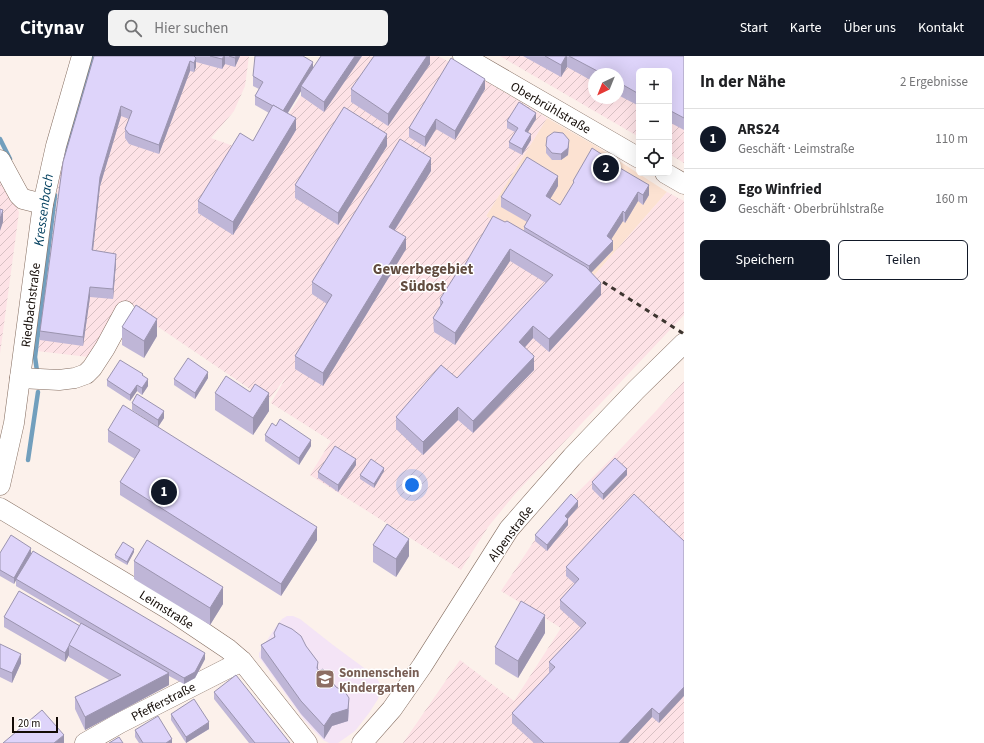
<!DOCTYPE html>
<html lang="de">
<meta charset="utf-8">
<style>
body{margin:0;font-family:"Source Sans 3",sans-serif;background:#f2f2f2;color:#202124}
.controls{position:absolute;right:12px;top:12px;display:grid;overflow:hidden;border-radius:6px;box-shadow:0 4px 16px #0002}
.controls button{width:36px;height:36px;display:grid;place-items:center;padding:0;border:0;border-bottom:1px solid #e0e0e0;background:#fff;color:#202124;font:20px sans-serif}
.compass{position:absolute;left:588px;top:12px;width:36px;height:36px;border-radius:50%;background:#fff;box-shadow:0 4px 16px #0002;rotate:223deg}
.scale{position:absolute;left:12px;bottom:10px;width:46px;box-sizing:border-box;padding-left:4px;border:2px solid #130b06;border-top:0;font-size:11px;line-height:14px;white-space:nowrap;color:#130b06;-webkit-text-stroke:3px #fff;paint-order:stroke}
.you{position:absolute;left:412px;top:429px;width:14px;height:14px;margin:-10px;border:3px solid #fff;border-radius:50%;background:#1a73e8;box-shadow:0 0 0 6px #1a73e833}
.badge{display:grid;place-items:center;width:26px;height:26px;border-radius:50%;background:#111827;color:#fff;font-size:13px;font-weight:700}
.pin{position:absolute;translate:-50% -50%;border:2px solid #fff;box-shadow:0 1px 4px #0006}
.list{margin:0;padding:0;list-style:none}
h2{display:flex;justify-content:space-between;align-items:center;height:52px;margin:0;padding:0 16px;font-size:17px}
h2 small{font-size:13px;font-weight:400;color:#757577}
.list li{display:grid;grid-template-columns:26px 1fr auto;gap:12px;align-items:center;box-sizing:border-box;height:60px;padding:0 16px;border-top:1px solid #e0e0e0}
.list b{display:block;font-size:15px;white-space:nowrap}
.list p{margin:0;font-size:13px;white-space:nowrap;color:#757577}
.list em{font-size:13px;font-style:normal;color:#757577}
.actions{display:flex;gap:8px;padding:12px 16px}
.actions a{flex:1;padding:9px 0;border:1px solid #111827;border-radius:6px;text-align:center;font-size:14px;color:#111827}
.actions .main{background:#111827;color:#fff}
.icon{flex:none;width:22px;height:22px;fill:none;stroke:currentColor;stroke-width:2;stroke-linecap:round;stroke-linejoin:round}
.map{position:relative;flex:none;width:684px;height:687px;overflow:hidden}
header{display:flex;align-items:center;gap:24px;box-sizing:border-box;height:56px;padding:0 20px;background:#111827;color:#fff}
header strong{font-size:19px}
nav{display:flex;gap:22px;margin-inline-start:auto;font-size:14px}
.search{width:280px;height:36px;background:#f2f2f2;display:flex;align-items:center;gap:10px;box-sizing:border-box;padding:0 14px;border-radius:6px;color:#757577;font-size:15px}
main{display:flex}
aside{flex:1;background:#fff}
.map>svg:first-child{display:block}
.built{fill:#fce2d2}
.industrial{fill:url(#industrial-furrows);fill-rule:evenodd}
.education{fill:#f4e4f6}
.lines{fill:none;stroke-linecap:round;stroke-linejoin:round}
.stream{stroke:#729fbd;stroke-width:4.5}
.minor-casing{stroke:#846d60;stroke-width:21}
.minor{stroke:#fff;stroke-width:20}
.rail{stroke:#3d342f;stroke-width:3;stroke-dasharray:5 5;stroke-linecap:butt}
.wall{fill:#bfb6d7}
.shaded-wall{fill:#9b94af}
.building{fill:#ded4fa;stroke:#9b94af}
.labels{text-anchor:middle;stroke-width:3;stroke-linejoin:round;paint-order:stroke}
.street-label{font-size:13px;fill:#130b06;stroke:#fff}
.education-label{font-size:13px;font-weight:bold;fill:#785e54;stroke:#fff;text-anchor:start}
.water-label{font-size:14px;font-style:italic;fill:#044160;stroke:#fff}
.quarter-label{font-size:15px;font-weight:bold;fill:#624d40;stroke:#fff}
</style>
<header>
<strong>Citynav</strong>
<div class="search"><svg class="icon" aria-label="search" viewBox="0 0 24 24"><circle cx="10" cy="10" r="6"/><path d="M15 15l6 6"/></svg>Hier suchen</div>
<nav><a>Start</a><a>Karte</a><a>Über uns</a><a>Kontakt</a></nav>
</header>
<main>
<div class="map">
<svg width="684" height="687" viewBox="0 0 684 687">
<defs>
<pattern id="industrial-furrows" width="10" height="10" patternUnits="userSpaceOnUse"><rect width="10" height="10" fill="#fde2e6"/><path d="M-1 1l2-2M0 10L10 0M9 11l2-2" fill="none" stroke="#d8c1c4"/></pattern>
</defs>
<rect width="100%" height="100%" fill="#fcf1eb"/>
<polygon class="built" points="547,62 596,90 667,136 591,223 486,160"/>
<g class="industrial">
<polygon points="94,0 249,0 245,30 234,55 211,82 253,97 283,67 327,0 438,0 482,23 547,62 486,160 591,223 667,136 684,145 684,259 515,438 488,471 461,514 310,419 331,385 271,347 288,318 268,345 136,256 88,301 37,295 58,128 60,116"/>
<path d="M500,0H684V107L669,98V15H639V81ZM594,18H618V42H594Z"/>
<polygon points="0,116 19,156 0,298"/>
<polygon points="684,325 684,687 403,687 460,604 514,645 561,572 501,535 534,485 569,445 611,403"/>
</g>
<polygon class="education" points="287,560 293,560 300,563 333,589 375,620 379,626 381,633 378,643 369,657 355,675 338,687 329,687 323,684 305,665 259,601 259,597 275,572 282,563"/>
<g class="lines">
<g class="stream">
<polyline points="0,83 10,103"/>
<polyline points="64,100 93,0"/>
<polyline points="37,315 35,301 55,139"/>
<polyline points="28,404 38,336"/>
</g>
<defs>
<g id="minor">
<polyline points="463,0 639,102"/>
<polyline points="0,104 19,139 23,143 43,148"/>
<polyline points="665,117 684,128"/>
<polyline points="20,322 59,324 75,322 86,318 92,312 105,292 125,255"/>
<polyline points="0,429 14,367 43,148 56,90 82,0"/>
<polyline points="0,452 170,554 228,593 242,605 307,687"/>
<polyline points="85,687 120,667 242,605"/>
<polyline points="362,687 392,653 422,610 509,473 572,401 636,334 684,287"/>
</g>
</defs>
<use href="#minor" class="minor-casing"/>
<use href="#minor" class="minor"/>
<polyline class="rail" points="603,226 684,278"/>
</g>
<g class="wall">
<polygon points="94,0 240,0 235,11 225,8 222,13 196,6 196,11 194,16 190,15 159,98 129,88 125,82 125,73 129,63 121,60 100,130 93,194 116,207 113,243 90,241 83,290 40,284 40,275"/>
<polygon points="362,0 324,56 301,40 301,35 288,57 296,74 233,179 198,157 198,145 253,85 269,57 255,49 255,40 259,33 253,30 253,20 313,13"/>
<polygon points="430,0 430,8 388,70 351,46 351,33"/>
<polygon points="523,0 684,0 684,74 669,66 669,15 639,15 639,50 618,39 618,18 594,18 594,26 567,11 561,21"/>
<polygon points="485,33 455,84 436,73 425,91 409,81 409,72"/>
<polygon points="536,63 528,76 531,84 522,99 509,92 509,86 515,76 507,72 507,65"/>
<polygon points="387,90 338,169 295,142 295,129"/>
<polygon points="546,90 569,90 568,99 561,104 552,104 546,97"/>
<polygon points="609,106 649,139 643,149 638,145 625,167 623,165 611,183 613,194 591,217 601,239 549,296 533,282 525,291 534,312 534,314 473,377 458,364 423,399 396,373 396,361 457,322 546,227 510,205 455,289 434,276 433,262 440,251 440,243 459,219 505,166 524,175 524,171 527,166 501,151 501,141 558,130 550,143 560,149 573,128 573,125"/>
<polygon points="431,115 395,174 406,193 323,330 295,313 295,300 327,248 312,238 312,226"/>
<polygon points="122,271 157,280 144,302 122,289"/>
<polygon points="208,322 195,343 174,329 174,323"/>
<polygon points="107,324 148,330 142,339 137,335 130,345 107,330"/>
<polygon points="215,337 269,355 253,379 215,354"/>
<polygon points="132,347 164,362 158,371 132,354"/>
<polygon points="276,370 311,390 299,409 265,385 265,379"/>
<polygon points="108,374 317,484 281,540 120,439 120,426 135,403 108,386"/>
<polygon points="356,409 338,436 318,422 318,416"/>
<polygon points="384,415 374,432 360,423 360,419"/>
<polygon points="627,419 603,444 592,433 592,426"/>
<polygon points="578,451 568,463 568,469 547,495 535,485 535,479"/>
<polygon points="684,485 659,667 652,661 628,687 534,687 512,667 512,657 550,616 549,616 549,606 581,572 560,553 560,544 575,528 566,520 566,511"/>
<polygon points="373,489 409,500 396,521 373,506"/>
<polygon points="134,496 127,509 115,502 115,499"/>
<polygon points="0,497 31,497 205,603 195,622 184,628 169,620 169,629 85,674 75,653 75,641 109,624 69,601 69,599 65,606 4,571 4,561 80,570 81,568 16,530 16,523 14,528 0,520"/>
<polygon points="134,505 223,548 210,569 134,523"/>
<polygon points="274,577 306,590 318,614 349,654 348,665 332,670 324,683 301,658 261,602 261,589 274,581"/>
<polygon points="545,577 518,622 495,608 495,591"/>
<polygon points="0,588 21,607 12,627 0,621"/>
<polygon points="214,636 290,687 249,687 214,643"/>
<polygon points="171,658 209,673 186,687 171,664"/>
<polygon points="135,674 172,687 139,687 135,681"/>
</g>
<g class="shaded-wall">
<polygon points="224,0 225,0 225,8 222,13 222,3"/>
<polygon points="236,0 240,0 235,11 235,2"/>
<polygon points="355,0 362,0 324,56 324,46"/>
<polygon points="427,0 430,0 430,8 388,70 388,58"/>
<polygon points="566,0 567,0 567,11 561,21 561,9"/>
<polygon points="196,2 196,11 194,16 194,7"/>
<polygon points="190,5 190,15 159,98 159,89"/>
<polygon points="313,6 313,15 301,30 301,35 282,66 282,56"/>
<polygon points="485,23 485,33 455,84 455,75"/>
<polygon points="121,50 121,60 100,130 92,203 92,194 100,121"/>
<polygon points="536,57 536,63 525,81 525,75"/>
<polygon points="296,62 296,74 233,179 233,166"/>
<polygon points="436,63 436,73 425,91 425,81"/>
<polygon points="387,78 387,90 338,169 338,157"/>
<polygon points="531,78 531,84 522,99 522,93"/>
<polygon points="569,84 568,99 561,104 561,98"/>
<polygon points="431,102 431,115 389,183 389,171"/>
<polygon points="558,120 558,130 546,150 546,140"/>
<polygon points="649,129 649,139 643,149 643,139"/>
<polygon points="638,136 638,145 625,167 625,157"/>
<polygon points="3,154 3,166 0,175 0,163"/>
<polygon points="623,155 623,165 607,190 607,180"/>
<polygon points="406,181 406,193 323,330 323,317"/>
<polygon points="613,185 613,194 589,219 589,210"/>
<polygon points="510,193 510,205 455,289 455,277"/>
<polygon points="116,198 116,207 113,243 113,233"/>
<polygon points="601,227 601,239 549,296 549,283"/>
<polygon points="90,231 90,241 83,290 83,281"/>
<polygon points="157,263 157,280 144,302 144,285"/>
<polygon points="533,270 533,282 519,298 519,286"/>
<polygon points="534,300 534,314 473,377 473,365"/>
<polygon points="208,316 208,322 195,343 195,337"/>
<polygon points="148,323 148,330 142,339 142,332"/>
<polygon points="137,329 137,335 130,345 130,339"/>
<polygon points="269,337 269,355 253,379 253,362"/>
<polygon points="458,351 458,364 423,399 423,386"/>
<polygon points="164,355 164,362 158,371 158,364"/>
<polygon points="311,384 311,390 299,409 299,402"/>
<polygon points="356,403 356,409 338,436 338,429"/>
<polygon points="384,412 384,415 374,432 374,428"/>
<polygon points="627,413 627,419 603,444 603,438"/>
<polygon points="578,445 578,451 565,466 565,460"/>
<polygon points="568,463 568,469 547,495 547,489"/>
<polygon points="317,471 317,484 281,540 281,528"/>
<polygon points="409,483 409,500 396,521 396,503"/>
<polygon points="31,492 31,498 14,528 14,522"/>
<polygon points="134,493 134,496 127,509 127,506"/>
<polygon points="223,531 223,548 210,569 210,552"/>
<polygon points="545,559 545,577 518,622 518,605"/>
<polygon points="69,590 69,599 65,606 65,597"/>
<polygon points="205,597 205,603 195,622 184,628 184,622"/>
<polygon points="21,598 21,607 12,627 12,617"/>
<polygon points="318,606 318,618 317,612"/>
<polygon points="169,617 169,629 85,674 85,661"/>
<polygon points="684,631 684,640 659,667 659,658"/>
<polygon points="349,642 348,665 332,670 324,683 324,670 332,658"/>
<polygon points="652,652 652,661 628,687 619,687"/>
<polygon points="209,666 209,673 186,687 186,681"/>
<polygon points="64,679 64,687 54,687"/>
<polygon points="172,683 172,687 166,687"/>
</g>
<g class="building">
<polygon points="94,0 194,0 196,2 194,7 190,5 159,89 129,78 125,73 132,55 121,50 100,121 92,194 116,198 113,233 90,231 83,281 40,275 63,106"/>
<polygon points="210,0 224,0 222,3"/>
<polygon points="229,0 236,0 235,2"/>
<polygon points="255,0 303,0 313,6 283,55 273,49 273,50 255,40 263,26 253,20"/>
<polygon points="321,0 355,0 324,46 301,30"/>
<polygon points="374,0 427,0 388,58 351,33"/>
<polygon points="545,0 566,0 561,9"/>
<polygon points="569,0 684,0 684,62 669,54 669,15 639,15 639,38 618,26 618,18 603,18"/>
<polygon points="451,2 485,23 455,75 436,63 425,81 409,72"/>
<polygon points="519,46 536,57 525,75 531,78 522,93 509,86 518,72 507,65"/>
<polygon points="273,49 296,62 233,166 198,145 240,77 253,85"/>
<polygon points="344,51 387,78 338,157 295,129"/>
<polygon points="554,76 563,77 569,84 568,92 561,98 552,97 546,90 547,81"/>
<polygon points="400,83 431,102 389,171 406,181 323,317 295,300 332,239 312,226"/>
<polygon points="592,92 609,103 608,105 649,129 643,139 638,136 625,157 623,155 607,180 613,185 589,210 524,171 531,159 501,141 527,101 558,120 546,140 560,149 574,126 573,125"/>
<polygon points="0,153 3,154 0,163"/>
<polygon points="493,160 505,166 507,165 586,211 601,227 549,283 533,270 519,286 534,300 534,301 473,365 458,351 423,386 396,361 441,309 457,322 553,219 510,193 455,277 434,263 433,262 443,246 440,243 456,218 459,219"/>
<polygon points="136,249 157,263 144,285 122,271"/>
<polygon points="188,302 208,316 195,337 174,323"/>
<polygon points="120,304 143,318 142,319 148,323 142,332 137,329 130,339 107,324"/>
<polygon points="226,320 250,336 255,328 269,337 253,362 215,337"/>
<polygon points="137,338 164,355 158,364 132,347"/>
<polygon points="123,349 317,471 281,528 120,426 140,394 108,374"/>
<polygon points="280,363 311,384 299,402 265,379 272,367 276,370"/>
<polygon points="335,390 356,403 338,429 318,416"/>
<polygon points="615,402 627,413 603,438 592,426"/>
<polygon points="371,403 384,412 374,428 360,419"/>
<polygon points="571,438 578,445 565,460 568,463 547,489 535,479"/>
<polygon points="634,438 684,485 684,631 659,658 652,652 619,687 544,687 512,657 555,611 549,606 586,567 560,544 579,523 566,511"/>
<polygon points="387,468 409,483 396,503 373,489"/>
<polygon points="11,479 31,492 14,522 0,514 0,497"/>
<polygon points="147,484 223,531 210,552 134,505"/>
<polygon points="123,486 134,493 127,506 115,499"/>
<polygon points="33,495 205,597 195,616 184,622 16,523"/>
<polygon points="19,535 80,570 65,597 4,561"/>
<polygon points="521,545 545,559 518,605 495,591"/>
<polygon points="81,567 169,617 85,661 75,641 121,619 69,589"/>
<polygon points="279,567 292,573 301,580 306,590 318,606 317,612 319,615 323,613 336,631 345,636 349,642 348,653 332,658 324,670 301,645 261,589 275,581 274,577"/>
<polygon points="0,588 21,598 12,617 0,612"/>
<polygon points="236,619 290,687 255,687 214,636"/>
<polygon points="194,643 209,666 186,681 171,658"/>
<polygon points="42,654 64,679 54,687 3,687"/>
<polygon points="158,660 172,683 166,687 143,687 135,674"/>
<polygon points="119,681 123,687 109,687"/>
</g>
<defs>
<symbol id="school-square" viewBox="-11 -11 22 22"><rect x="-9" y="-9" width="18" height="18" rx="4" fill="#8d6e63" stroke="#fff"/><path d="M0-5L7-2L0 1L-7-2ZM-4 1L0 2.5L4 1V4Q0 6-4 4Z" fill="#fff"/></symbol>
</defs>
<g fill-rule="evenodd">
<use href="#school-square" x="314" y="612" width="22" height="22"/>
</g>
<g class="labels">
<g class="street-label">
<text transform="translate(551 51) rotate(30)" y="5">Oberbrühlstraße</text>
<text transform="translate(30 249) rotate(-83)" y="5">Riedbachstraße</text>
<text transform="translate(510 477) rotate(-53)" y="5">Alpenstraße</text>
<text transform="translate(167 553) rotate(32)" y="5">Leimstraße</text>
<text transform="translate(163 645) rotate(-27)" y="5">Pfefferstraße</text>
</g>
<g class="education-label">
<text x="339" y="621">Sonnenschein<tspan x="339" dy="15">Kindergarten</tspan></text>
</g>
<g class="water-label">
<text transform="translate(43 154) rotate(-82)" y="5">Kressenbach</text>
</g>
<g class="quarter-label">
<text x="423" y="218">Gewerbegebiet<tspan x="423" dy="17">Südost</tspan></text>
</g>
</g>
</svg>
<div class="controls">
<button>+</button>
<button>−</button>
<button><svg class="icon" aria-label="locate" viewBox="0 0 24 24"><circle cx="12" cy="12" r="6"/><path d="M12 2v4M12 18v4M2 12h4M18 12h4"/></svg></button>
</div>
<svg class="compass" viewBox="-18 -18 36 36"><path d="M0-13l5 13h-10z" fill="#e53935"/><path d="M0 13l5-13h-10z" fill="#757577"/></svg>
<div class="scale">20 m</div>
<div class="you"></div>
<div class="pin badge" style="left:164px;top:436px">1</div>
<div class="pin badge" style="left:606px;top:112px">2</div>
</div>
<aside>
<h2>In der Nähe<small>2 Ergebnisse</small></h2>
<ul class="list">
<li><span class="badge">1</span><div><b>ARS24</b><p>Geschäft · Leimstraße</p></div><em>110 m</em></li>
<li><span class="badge">2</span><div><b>Ego Winfried</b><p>Geschäft · Oberbrühlstraße</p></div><em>160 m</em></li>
</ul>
<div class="actions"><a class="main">Speichern</a><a>Teilen</a></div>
</aside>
</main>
